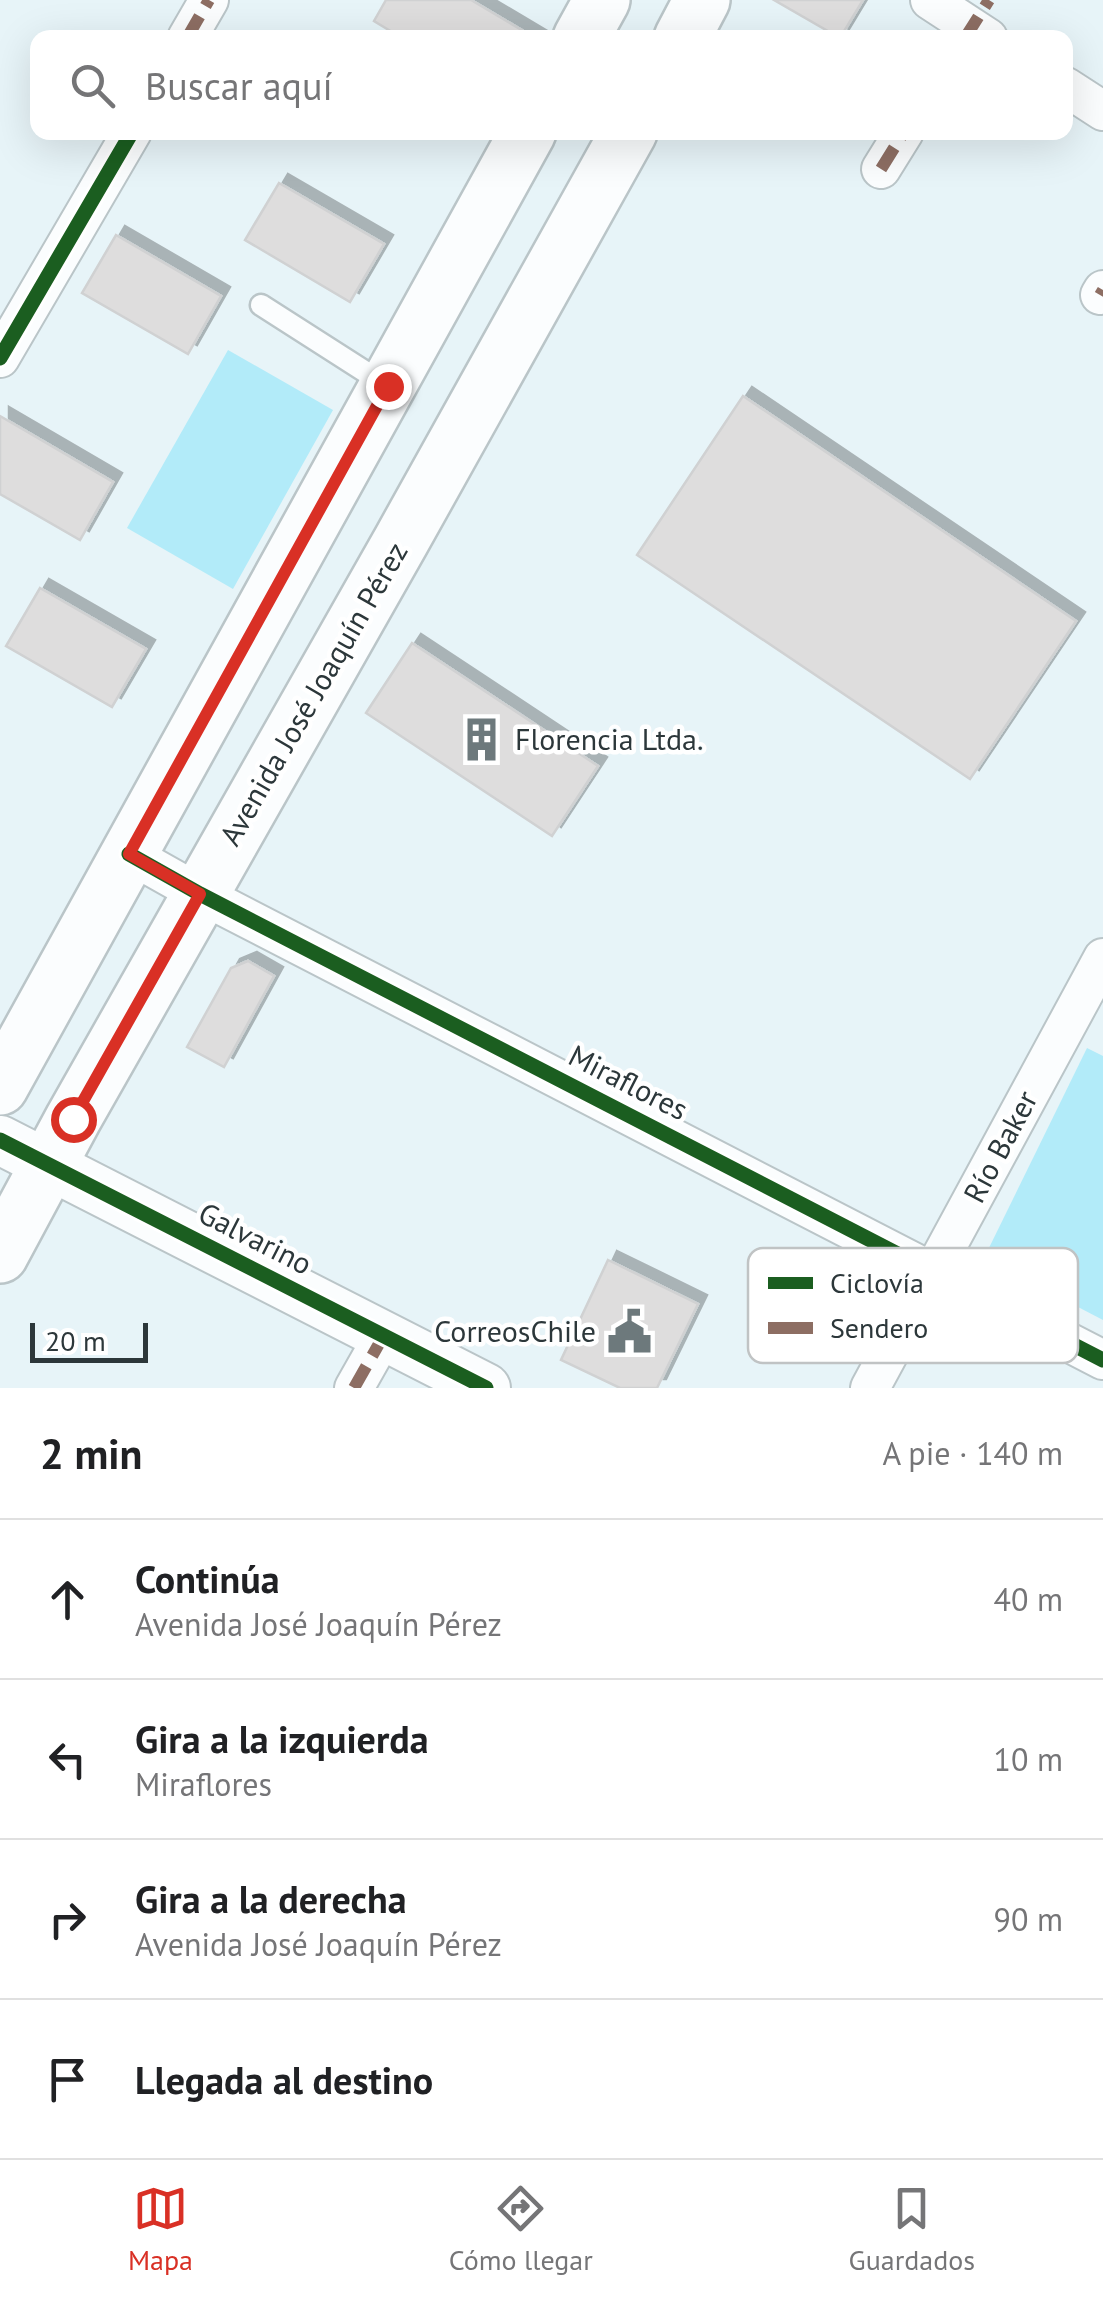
<!DOCTYPE html>
<html lang="es">
<meta charset="utf-8">
<style>
body{margin:0;font-family:"PT Sans",sans-serif;background:#f6f6f6;color:#202124}
.scale{position:absolute;left:30px;bottom:25px;width:118px;box-sizing:border-box;padding-left:10px;border:5px solid #2c373a;border-top:0;font-size:28px;line-height:35px;white-space:nowrap;color:#2c373a;-webkit-text-stroke:8px #fff;paint-order:stroke}
.stop{position:absolute;width:30px;height:30px;margin:-22px;border:8px solid #d93025;border-radius:50%;background:#fff}
.stop.end{background:#d93025;border-color:#fff;box-shadow:0 2px 10px #0008}
.list{margin:0;padding:0;list-style:none}
h2{display:flex;justify-content:space-between;align-items:center;height:130px;margin:0;padding:0 40px;font-size:42px}
h2 small{font-size:32px;font-weight:400;color:#757577}
.list li{display:grid;grid-template-columns:65px 1fr auto;gap:30px;align-items:center;box-sizing:border-box;height:160px;padding:0 40px;border-top:2px solid #e0e0e0}
.list b{display:block;font-size:38px;white-space:nowrap}
.list p{margin:0;font-size:32px;white-space:nowrap;color:#757577}
.list em{font-size:32px;font-style:normal;color:#757577}
.icon{flex:none;width:55px;height:55px;fill:none;stroke:currentColor;stroke-width:2;stroke-linecap:round;stroke-linejoin:round}
.map{position:relative;flex:none;width:1103px;height:1388px;overflow:hidden}
.search{position:absolute;background:#fff;box-shadow:0 10px 40px #0002;left:30px;right:30px;top:30px;height:110px;display:flex;align-items:center;gap:25px;box-sizing:border-box;padding:0 35px;border-radius:20px;color:#757577;font-size:38px}
.sheet{height:770px;background:#fff}
nav{display:flex;justify-content:space-around;align-items:center;box-sizing:border-box;height:140px;border-top:2px solid #e0e0e0;background:#fff;font-size:28px;color:#757577}
nav a{display:grid;justify-items:center;gap:5px}
nav .on{color:#d93025}
.map>svg:first-child{display:block}
.green{fill:#b2ebf9}
.building{fill:#dedddd;stroke:#d0d1d2;stroke-width:2.5;filter:url(#shadow)}
.lines{fill:none;stroke-linecap:round;stroke-linejoin:round}
.service-casing{stroke:#bac5c8;stroke-width:25}
.minor-casing{stroke:#bac5c8;stroke-width:42}
.tertiary-casing{stroke:#bac5c8;stroke-width:52}
.primary-casing{stroke:#bac5c8;stroke-width:60}
.service{stroke:#fbfdfe;stroke-width:20}
.minor{stroke:#fbfdfe;stroke-width:38}
.tertiary{stroke:#fbfdfe;stroke-width:48}
.primary{stroke:#fbfdfe;stroke-width:55}
.quiet{stroke:#8d6e63;stroke-width:12;stroke-dasharray:25 12;stroke-linecap:butt}
.cycleway-casing{stroke:#fff;stroke-width:21}
.cycleway{stroke:#1b5e20;stroke-width:15}
.route{stroke:#d93025;stroke-width:12}
.labels{text-anchor:middle;stroke-width:9;stroke-linejoin:round;paint-order:stroke}
.street-label{font-size:30px;fill:#2c373a;stroke:#fff}
.poi-label{font-size:30px;fill:#2c373a;stroke:#fff;text-anchor:start}
.key{fill:#fff;stroke:#c0c3c4;stroke-width:2.5}
.key-label{font-size:28px;fill:#2c373a}
</style>
<div class="map">
<svg width="1103" height="1388" viewBox="0 0 1103 1388">
<defs>
<filter id="shadow"><feDropShadow dx="9" dy="-9" stdDeviation="0" flood-color="#0004"/></filter>
</defs>
<rect width="100%" height="100%" fill="#e7f4f8"/>
<g class="green">
<polygon points="228,350 333,410 233,589 127,528"/>
<polygon points="1087,1048 1103,1056 1103,1320 984,1258"/>
</g>
<g class="building">
<polygon points="386,0 471,0 535,38 402,38 374,21"/>
<polygon points="774,0 863,0 840,38"/>
<polygon points="279,183 384,244 350,302 245,240"/>
<polygon points="116,235 221,296 188,354 82,293"/>
<polygon points="743,396 1076,621 970,779 637,555"/>
<polygon points="0,416 113,482 80,540 0,494"/>
<polygon points="40,588 146,649 112,707 6,646"/>
<polygon points="412,643 598,766 552,836 366,713"/>
<polygon points="248,961 274,976 224,1067 187,1047 231,968"/>
<polygon points="608,1260 698,1304 657,1388 620,1388 561,1360"/>
</g>
<g class="lines">
<defs>
<polyline id="service" points="261,305 386,385"/>
<g id="minor">
<polyline points="930,0 988,38"/>
<polyline points="187,38 209,0"/>
<polyline points="1066,87 1103,111"/>
<polyline points="881,169 904,132"/>
<polyline points="1100,295 1103,290"/>
<polyline points="0,358 132,132"/>
<polyline points="129,854 200,894 1103,1360"/>
<polyline points="354,1388 384,1335"/>
<polyline points="870,1388 1103,958"/>
</g>
<polyline id="tertiary" points="0,1140 486,1388"/>
<g id="primary">
<polyline points="581,38 602,0"/>
<polyline points="682,38 702,0"/>
<polyline points="0,1087 528,132"/>
<polyline points="0,1255 73,1119 401,541 629,132"/>
</g>
</defs>
<use href="#service" class="service-casing"/>
<use href="#minor" class="minor-casing"/>
<use href="#tertiary" class="tertiary-casing"/>
<use href="#primary" class="primary-casing"/>
<use href="#service" class="service"/>
<use href="#minor" class="minor"/>
<use href="#tertiary" class="tertiary"/>
<use href="#primary" class="primary"/>
<g class="quiet">
<polyline points="187,38 209,0"/>
<polyline points="965,38 989,0"/>
<polyline points="881,169 904,132"/>
<polyline points="1100,295 1103,290"/>
<polyline points="354,1388 384,1335"/>
</g>
<defs>
<g id="cycleway">
<polyline points="0,358 132,132"/>
<polyline points="129,854 200,894 1103,1360"/>
<polyline points="0,1140 486,1388"/>
</g>
</defs>
<use href="#cycleway" class="cycleway-casing"/>
<use href="#cycleway" class="cycleway"/>
</g>
<g class="lines">
<polyline class="route" points="73,1119 200,894 129,854 388,386"/>
</g>
<defs>
<symbol id="building-bare" viewBox="-9 -9 18 18"><path d="M-4-6H4V6H1V3H-1V6H-4ZM-2.5-4.3h1.7v1.8h-1.7ZM.8-4.3h1.7v1.8H.8ZM-2.5-1h1.7V.8h-1.7ZM.8-1h1.7V.8H.8Z" fill="#6d797c" stroke="#fff" stroke-width="2.5" paint-order="stroke"/></symbol>
<symbol id="civic-bare" viewBox="-9 -9 18 18"><path d="M-.6-6.5H3V-4.5H.6V-3L4-1V1h2V6H-6V1h2V-1L-.6-3ZM-1.2 2.5V6h2.4V2.5Z" fill="#6d797c" stroke="#fff" stroke-width="2.5" paint-order="stroke"/></symbol>
</defs>
<g fill-rule="evenodd">
<use href="#building-bare" x="450" y="708" width="63" height="63"/>
<use href="#civic-bare" x="598" y="1300" width="63" height="63"/>
</g>
<g class="labels">
<g class="street-label">
<text transform="translate(314 694) rotate(-60)" y="10">Avenida José Joaquín Pérez</text>
<text transform="translate(628 1083) rotate(27)" y="10">Miraflores</text>
<text transform="translate(1001 1147) rotate(-62)" y="10">Río Baker</text>
<text transform="translate(255 1239) rotate(27)" y="10">Galvarino</text>
</g>
<g class="poi-label">
<text x="515" y="750">Florencia Ltda.</text>
<text x="596" y="1342" text-anchor="end">CorreosChile</text>
</g>
</g>
<rect x="748" y="1248" width="330" height="115" rx="15" class="key"/>
<rect x="768" y="1277" width="45" height="12" fill="#1b5e20"/>
<rect x="768" y="1322" width="45" height="12" fill="#8d6e63"/>
<g class="key-label">
<text x="830" y="1293">Ciclovía</text>
<text x="830" y="1338">Sendero</text>
</g>
</svg>
<div class="scale">20 m</div>
<div class="stop" style="left:73px;top:1119px"></div>
<div class="stop end" style="left:388px;top:386px"></div>
<div class="search"><svg class="icon" aria-label="search" viewBox="0 0 24 24"><circle cx="10" cy="10" r="6"/><path d="M15 15l6 6"/></svg>Buscar aquí</div>
</div>
<section class="sheet">
<h2>2 min<small>A pie · 140 m</small></h2>
<ul class="list">
<li><svg class="icon" aria-label="ahead" viewBox="0 0 24 24"><path d="M12 20V5M6 11l6-6 6 6"/></svg><div><b>Continúa</b><p>Avenida José Joaquín Pérez</p></div><em>40 m</em></li>
<li><svg class="icon" aria-label="left" viewBox="0 0 24 24"><path d="M17 20v-9H6M10 6l-5 5 5 5"/></svg><div><b>Gira a la izquierda</b><p>Miraflores</p></div><em>10 m</em></li>
<li><svg class="icon" aria-label="right" viewBox="0 0 24 24"><path d="M7 20v-9h11M14 6l5 5-5 5"/></svg><div><b>Gira a la derecha</b><p>Avenida José Joaquín Pérez</p></div><em>90 m</em></li>
<li><svg class="icon" aria-label="arrive" viewBox="0 0 24 24"><path d="M6 21V4h12l-3 4 3 4H6"/></svg><div><b>Llegada al destino</b></div></li>
</ul>
</section>
<nav>
<a class="on"><svg class="icon" aria-label="map" viewBox="0 0 24 24"><path d="M3 6l6-2 6 2 6-2v14l-6 2-6-2-6 2zM9 4v14M15 6v14"/></svg>Mapa</a>
<a><svg class="icon" aria-label="directions" viewBox="0 0 24 24"><path d="M12 3l9 9-9 9-9-9zM9 14v-3h6M13 9l2 2-2 2"/></svg>Cómo llegar</a>
<a><svg class="icon" aria-label="saved" viewBox="0 0 24 24"><path d="M7 4h10v16l-5-4-5 4z"/></svg>Guardados</a>
</nav>
